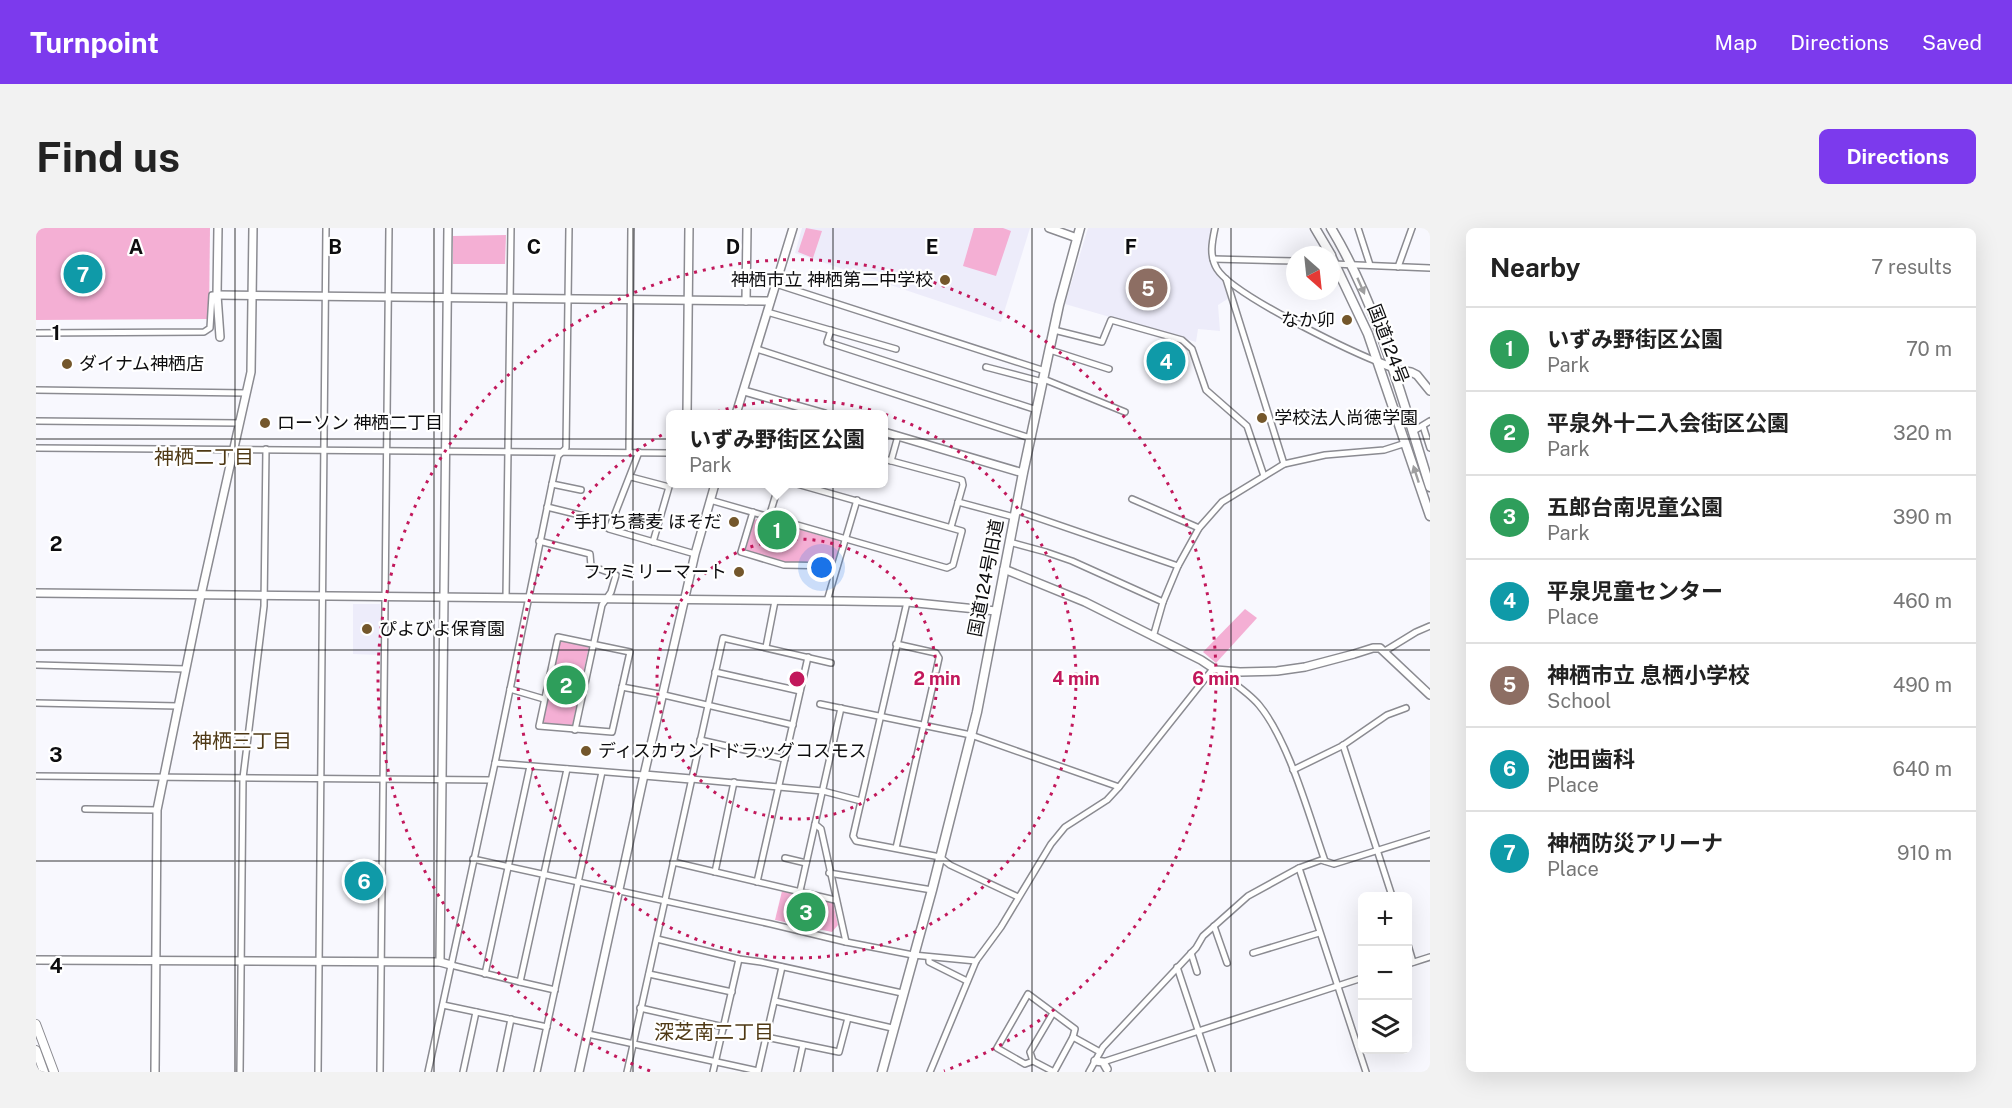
<!DOCTYPE html>
<meta charset="utf-8">
<style>
body{margin:0;font-family:"Public Sans","Noto Sans JP",sans-serif;background:#f2f2f2;color:#222}
.controls{position:absolute;right:18px;bottom:18px;display:grid;overflow:hidden;border-radius:9px;box-shadow:0 6px 24px #0002}
.controls button{width:54px;height:54px;display:grid;place-items:center;padding:0;border:0;border-bottom:2px solid #e0e0e0;background:#fff;color:#222;font:30px sans-serif}
.compass{position:absolute;left:1250px;top:18px;width:54px;height:54px;border-radius:50%;background:#fff;box-shadow:0 6px 24px #0002;rotate:153deg}
.you{position:absolute;left:786px;top:340px;width:21px;height:21px;margin:-15px;border:4px solid #fff;border-radius:50%;background:#1a73e8;box-shadow:0 0 0 9px #1a73e833}
.badge{display:grid;place-items:center;width:39px;height:39px;border-radius:50%;background:#7c3aed;color:#fff;font-size:20px;font-weight:700}
.pin{position:absolute;translate:-50% -50%;border:3px solid #fff;box-shadow:0 2px 6px #0006}
.popup{position:absolute;left:630px;top:182px;width:222px;height:78px;box-sizing:border-box;display:grid;place-content:center;border-radius:9px;background:#fff;filter:drop-shadow(0 2px 4px #0005);font-size:20px;white-space:nowrap;color:#767676}
.popup b{font-size:22px;color:#222}
.popup::after{content:'';position:absolute;left:50%;top:100%;margin-left:-12px;border:12px solid transparent;border-top-color:#fff}
.list{margin:0;padding:0;list-style:none}
h2{display:flex;justify-content:space-between;align-items:center;height:78px;margin:0;padding:0 24px;font-size:26px}
h2 small{font-size:20px;font-weight:400;color:#767676}
.list li{display:grid;grid-template-columns:39px 1fr auto;gap:18px;align-items:center;box-sizing:border-box;height:84px;padding:0 24px;border-top:2px solid #e0e0e0}
.list b{display:block;font-size:22px;white-space:nowrap}
.list p{margin:0;font-size:20px;white-space:nowrap;color:#767676}
.list em{font-size:20px;font-style:normal;color:#767676}
.icon{flex:none;width:33px;height:33px;fill:none;stroke:currentColor;stroke-width:2;stroke-linecap:round;stroke-linejoin:round}
.map{position:relative;flex:none;width:1394px;height:844px;overflow:hidden;border-radius:9px}
header{display:flex;align-items:center;gap:36px;box-sizing:border-box;height:84px;padding:0 30px;background:#7c3aed;color:#fff}
header strong{font-size:28px}
nav{display:flex;gap:33px;margin-inline-start:auto;font-size:21px}
.intro{display:flex;align-items:center;justify-content:space-between;box-sizing:border-box;height:144px;padding:0 36px}
h1{margin:0;font-size:42px}
.button{padding:15px 27px;border-radius:9px;background:#7c3aed;color:#fff;font-size:21px;font-weight:700}
main{display:flex;gap:36px;padding:0 36px}
aside{flex:1;background:#fff;border-radius:9px;box-shadow:0 6px 24px #0002}
.map>svg:first-child{display:block}
.built{fill:#edecfa}
.green{fill:#f4afd4}
.lines{fill:none;stroke-linecap:round;stroke-linejoin:round}
.minor-casing{stroke:#8b8b91;stroke-width:8}
.tertiary-casing{stroke:#8b8b91;stroke-width:10}
.secondary-casing{stroke:#8b8b91;stroke-width:10}
.trunk-casing{stroke:#8b8b91;stroke-width:11}
.minor{stroke:#fff;stroke-width:5}
.tertiary{stroke:#fff;stroke-width:7}
.secondary{stroke:#fff;stroke-width:8}
.trunk{stroke:#fff;stroke-width:8}
.oneway{fill:#9e9e9f}
.grid{fill:none;stroke:#0d0d0f;stroke-width:1.5;stroke-opacity:0.55}
.ring{fill:none;stroke:#c2185b;stroke-width:3;stroke-dasharray:3 6}
.poi-dot{fill:#74572b;stroke:#fff;stroke-width:2}
.labels{text-anchor:middle;stroke-width:4.5;stroke-linejoin:round;paint-order:stroke}
.poi-label{font-size:18px;fill:#0d0d0f;stroke:#fff;text-anchor:start}
.street-label{font-size:18px;fill:#0d0d0f;stroke:#fff}
.neighbourhood-label{font-size:20px;fill:#4e3814;stroke:#fff}
.grid-label{font-size:20px;text-anchor:middle;font-weight:bold;fill:#0d0d0f;stroke:#fff;stroke-width:4.5;stroke-linejoin:round;paint-order:stroke}
.centre{fill:#c2185b;stroke:#fff;stroke-width:3}
.ring-label{font-size:18px;text-anchor:middle;font-weight:bold;fill:#c2185b;stroke:#fff;stroke-width:4.5;stroke-linejoin:round;paint-order:stroke}
</style>
<header>
<strong>Turnpoint</strong>
<nav><a>Map</a><a>Directions</a><a>Saved</a></nav>
</header>
<div class="intro"><h1>Find us</h1><a class="button">Directions</a></div>
<main>
<div class="map">
<svg width="1394" height="844" viewBox="0 0 1394 844">
<rect width="100%" height="100%" fill="#f8f8fe"/>
<g class="built">
<polygon points="766,0 994,0 965,94 759,25"/>
<polygon points="1052,0 1177,0 1173,34 1187,50 1193,70 1182,77 1184,103 1162,101 1160,114 1029,76"/>
<polygon points="317,376 344,376 344,427 317,426"/>
</g>
<g class="green">
<polygon points="0,0 174,0 173,91 0,92"/>
<polygon points="770,0 786,3 777,30 762,24"/>
<polygon points="938,0 967,0 975,3 960,48 927,38"/>
<polygon points="470,7 469,36 417,36 417,8"/>
<polygon points="724,290 803,313 804,315 799,334 746,334 712,323 710,321 718,292"/>
<polygon points="1209,381 1221,390 1180,435 1167,424"/>
<polygon points="524,412 553,418 536,498 507,495"/>
<polygon points="746,663 794,672 797,675 802,697 796,704 739,692"/>
</g>
<g class="lines">
<defs>
<g id="minor">
<path d="M1179,0C1176,14 1173,28 1181,41C1197,67 1310,121 1342,134"/>
<polyline points="1322,0 1334,37"/>
<polyline points="1177,31 1259,33"/>
<polyline points="1297,36 1394,40"/>
<polyline points="1362,39 1376,0"/>
<polyline points="1190,51 1248,236"/>
<polyline points="740,56 1009,143"/>
<polyline points="731,84 860,121"/>
<polyline points="795,102 791,114 1001,182"/>
<polyline points="1018,102 1066,114 1075,92 1146,112 1156,121 1170,162 1211,198 1228,248"/>
<polyline points="0,105 168,104 174,100 176,67 181,67"/>
<polyline points="721,121 994,210"/>
<polyline points="1014,122 1073,141"/>
<polyline points="950,139 1007,154 1010,152 1089,184"/>
<polyline points="0,162 210,165"/>
<polyline points="0,193 203,195"/>
<polyline points="1387,198 1394,220"/>
<polyline points="1376,204 1394,193"/>
<polyline points="0,220 634,225"/>
<polyline points="593,224 595,0"/>
<polyline points="603,224 573,301 659,326"/>
<polyline points="848,231 926,252 927,257 915,299"/>
<polyline points="855,233 862,208"/>
<polyline points="595,249 633,259 617,314"/>
<polyline points="516,256 545,262"/>
<polyline points="1096,271 1163,300"/>
<polyline points="674,272 911,340 917,337 926,303 761,256"/>
<polyline points="922,274 978,289"/>
<polyline points="511,279 548,288"/>
<polyline points="979,282 1142,338"/>
<polyline points="717,284 705,324 748,337 801,338"/>
<polyline points="733,289 743,256"/>
<polyline points="503,313 554,326 555,338 580,347 575,364 566,377 539,502"/>
<polyline points="973,314 1010,324 1036,333 1127,374"/>
<polyline points="470,370 475,0"/>
<polyline points="791,373 821,272"/>
<polyline points="871,374 817,608 820,613 904,629 914,637 982,669"/>
<polygon points="522,409 594,424 576,504 503,498"/>
<polyline points="1117,409 1127,374 1142,338 1163,300 1186,274 1248,236 1289,227 1348,222 1370,215"/>
<polyline points="730,419 739,373"/>
<polyline points="1349,423 1380,404 1394,398"/>
<polyline points="0,437 150,441"/>
<polyline points="679,444 764,463"/>
<polyline points="586,459 628,467 757,497"/>
<polyline points="474,461 508,471"/>
<polyline points="0,475 142,478"/>
<polyline points="784,476 935,507 1083,559"/>
<polyline points="664,512 749,531"/>
<polyline points="1307,517 1356,668"/>
<polyline points="459,535 608,547"/>
<polyline points="1257,542 1306,518 1351,487 1370,480"/>
<polyline points="0,548 454,552"/>
<polyline points="655,551 787,563 825,573"/>
<polyline points="49,581 121,582"/>
<polyline points="779,596 785,601 810,714"/>
<polyline points="860,620 903,430 900,425 860,416"/>
<polyline points="749,630 770,635"/>
<polyline points="437,631 735,696 810,714 877,727 940,733"/>
<polyline points="637,634 799,672"/>
<polyline points="1263,640 1330,844"/>
<polyline points="679,644 698,554"/>
<polyline points="793,645 896,662"/>
<polyline points="721,654 772,429"/>
<polyline points="764,663 805,480"/>
<polyline points="1178,698 1191,735"/>
<polyline points="621,711 703,731 725,734 866,765"/>
<polyline points="1372,717 1377,734"/>
<polyline points="1155,725 1161,744"/>
<polyline points="1217,725 1283,705"/>
<polyline points="893,729 893,734 931,753"/>
<polyline points="1372,736 1394,729"/>
<polyline points="415,737 484,754 531,541"/>
<polyline points="1141,739 1176,844"/>
<polyline points="449,746 494,538"/>
<polyline points="613,746 696,764"/>
<polyline points="484,754 519,762"/>
<polygon points="992,766 1039,801 1037,809 1018,844 997,833 989,836 961,820"/>
<polyline points="739,773 856,800"/>
<polyline points="407,777 511,799"/>
<polyline points="604,780 688,799"/>
<polyline points="552,806 722,843"/>
<polyline points="730,809 803,824 812,790"/>
<polyline points="1037,809 1064,824"/>
<polyline points="997,833 994,824 1017,785"/>
<polyline points="1067,834 1326,750"/>
<polyline points="204,844 207,550 228,378 230,221"/>
<polyline points="282,844 290,0"/>
<polyline points="344,844 353,0"/>
<polyline points="392,844 459,535 516,256 522,228 530,220 533,0"/>
<polyline points="427,844 440,784"/>
<polyline points="464,844 475,791"/>
<polyline points="501,844 566,544"/>
<polyline points="591,844 687,410 795,435"/>
<polyline points="677,844 703,731"/>
<polyline points="722,844 746,739"/>
<polyline points="761,844 767,817"/>
<path d="M894,844L940,733L965,699L1015,616L1029,599L1071,572L1083,559L1176,442H1180C1194,453 1211,463 1223,477C1253,513 1273,588 1289,633"/>
<polyline points="1053,844 1067,819 1160,720 1167,708 1212,668 1263,640 1285,632 1298,636 1394,606"/>
</g>
<g id="tertiary">
<polyline points="182,0 181,67 184,109"/>
<polyline points="1013,0 1041,10"/>
<polyline points="181,67 734,73"/>
<polyline points="710,73 711,0"/>
<polyline points="1342,134 1363,142 1375,144 1381,147 1394,163"/>
<polyline points="708,163 789,186"/>
<polyline points="651,186 653,0"/>
<polyline points="700,186 757,0"/>
<polyline points="848,204 987,245"/>
<polyline points="968,341 1049,374 1165,432 1180,442 1204,444 1241,443 1269,439 1318,426 1337,420 1344,420 1394,467"/>
<polyline points="0,365 807,373 871,374 960,383"/>
<polyline points="608,547 655,551"/>
<polyline points="0,732 404,734 415,737"/>
<polyline points="404,734 412,0"/>
<polyline points="1059,833 1067,834 1071,841"/>
<polyline points="119,844 121,582 165,367 215,144 217,0"/>
<polyline points="543,844 608,547 659,326 679,256"/>
</g>
<g id="secondary">
<polyline points="0,796 18,844"/>
<polyline points="0,822 8,844"/>
</g>
<g id="trunk">
<polyline points="1279,0 1295,27"/>
<path d="M1295,0C1343,80 1366,171 1394,259"/>
<polyline points="1295,28 1332,106 1394,288"/>
<polyline points="846,844 896,662 941,484 987,245 1023,77 1044,0"/>
</g>
</defs>
<use href="#minor" class="minor-casing"/>
<use href="#tertiary" class="tertiary-casing"/>
<use href="#secondary" class="secondary-casing"/>
<use href="#trunk" class="trunk-casing"/>
<use href="#minor" class="minor"/>
<use href="#tertiary" class="tertiary"/>
<use href="#secondary" class="secondary"/>
<use href="#trunk" class="trunk"/>
</g>
<defs><path id="oneway-solid" d="M-6-.8H1V-3.2L6.5 0L1 3.2V.8H-6Z" transform="scale(1.5)"/></defs>
<g class="oneway">
<use href="#oneway-solid" transform="translate(1325 58) rotate(66)"/>
<use href="#oneway-solid" transform="translate(1380 246) rotate(-108)"/>
</g>
<path class="grid" d="M199,0V844M398,0V844M597,0V844M797,0V844M996,0V844M1195,0V844M0,211H1394M0,422H1394M0,633H1394"/>
<g class="ring">
<circle cx="761" cy="451" r="140"/>
<circle cx="761" cy="451" r="279"/>
<path d="M614 843A419 419 0 1 1 908 843"/>
</g>
<g class="poi-dot">
<circle cx="909" cy="52" r="6"/>
<circle cx="1311" cy="92" r="6"/>
<circle cx="31" cy="136" r="6"/>
<circle cx="1226" cy="190" r="6"/>
<circle cx="229" cy="195" r="6"/>
<circle cx="698" cy="294" r="6"/>
<circle cx="703" cy="344" r="6"/>
<circle cx="331" cy="401" r="6"/>
<circle cx="550" cy="523" r="6"/>
</g>
<g class="labels">
<g class="poi-label">
<text x="897" y="58" text-anchor="end">神栖市立 神栖第二中学校</text>
<text x="1299" y="98" text-anchor="end">なか卯</text>
<text x="43" y="142">ダイナム神栖店</text>
<text x="1238" y="196">学校法人尚徳学園</text>
<text x="241" y="201">ローソン 神栖二丁目</text>
<text x="686" y="300" text-anchor="end">手打ち蕎麦 ほそだ</text>
<text x="691" y="350" text-anchor="end">ファミリーマート</text>
<text x="343" y="407">ぴよびよ保育園</text>
<text x="562" y="529">ディスカウントドラッグコスモス</text>
</g>
<g class="street-label">
<text transform="translate(1352 116) rotate(69)" y="6">国道124号</text>
<text transform="translate(950 350) rotate(-79)" y="6">国道124号旧道</text>
</g>
<g class="neighbourhood-label">
<text x="168" y="236">神栖二丁目</text>
<text x="206" y="520">神栖三丁目</text>
<text x="678" y="811">深芝南二丁目</text>
</g>
</g>
<g class="grid-label">
<text x="100" y="26">A</text>
<text x="299" y="26">B</text>
<text x="498" y="26">C</text>
<text x="697" y="26">D</text>
<text x="896" y="26">E</text>
<text x="1095" y="26">F</text>
<text x="20" y="112">1</text>
<text x="20" y="323">2</text>
<text x="20" y="534">3</text>
<text x="20" y="745">4</text>
</g>
<circle cx="761" cy="451" r="9" class="centre"/>
<g class="ring-label">
<text x="901" y="457">2 min</text>
<text x="1040" y="457">4 min</text>
<text x="1180" y="457">6 min</text>
</g>
</svg>
<div class="controls">
<button>+</button>
<button>−</button>
<button><svg class="icon" aria-label="layers" viewBox="0 0 24 24"><path d="M12 4l9 5-9 5-9-5zM3 14l9 5 9-5"/></svg></button>
</div>
<svg class="compass" viewBox="-18 -18 36 36"><path d="M0-13l5 13h-10z" fill="#e53935"/><path d="M0 13l5-13h-10z" fill="#767676"/></svg>
<div class="you"></div>
<div class="pin badge" style="left:741px;top:302px;background:#2e9e5b">1</div>
<div class="popup"><b>いずみ野街区公園</b>Park</div>
<div class="pin badge" style="left:530px;top:457px;background:#2e9e5b">2</div>
<div class="pin badge" style="left:770px;top:684px;background:#2e9e5b">3</div>
<div class="pin badge" style="left:1130px;top:133px;background:#0f9aa8">4</div>
<div class="pin badge" style="left:1112px;top:60px;background:#8d6e63">5</div>
<div class="pin badge" style="left:328px;top:653px;background:#0f9aa8">6</div>
<div class="pin badge" style="left:47px;top:46px;background:#0f9aa8">7</div>
</div>
<aside>
<h2>Nearby<small>7 results</small></h2>
<ul class="list">
<li><span class="badge" style="background:#2e9e5b">1</span><div><b>いずみ野街区公園</b><p>Park</p></div><em>70 m</em></li>
<li><span class="badge" style="background:#2e9e5b">2</span><div><b>平泉外十二入会街区公園</b><p>Park</p></div><em>320 m</em></li>
<li><span class="badge" style="background:#2e9e5b">3</span><div><b>五郎台南児童公園</b><p>Park</p></div><em>390 m</em></li>
<li><span class="badge" style="background:#0f9aa8">4</span><div><b>平泉児童センター</b><p>Place</p></div><em>460 m</em></li>
<li><span class="badge" style="background:#8d6e63">5</span><div><b>神栖市立 息栖小学校</b><p>School</p></div><em>490 m</em></li>
<li><span class="badge" style="background:#0f9aa8">6</span><div><b>池田歯科</b><p>Place</p></div><em>640 m</em></li>
<li><span class="badge" style="background:#0f9aa8">7</span><div><b>神栖防災アリーナ</b><p>Place</p></div><em>910 m</em></li>
</ul>
</aside>
</main>
